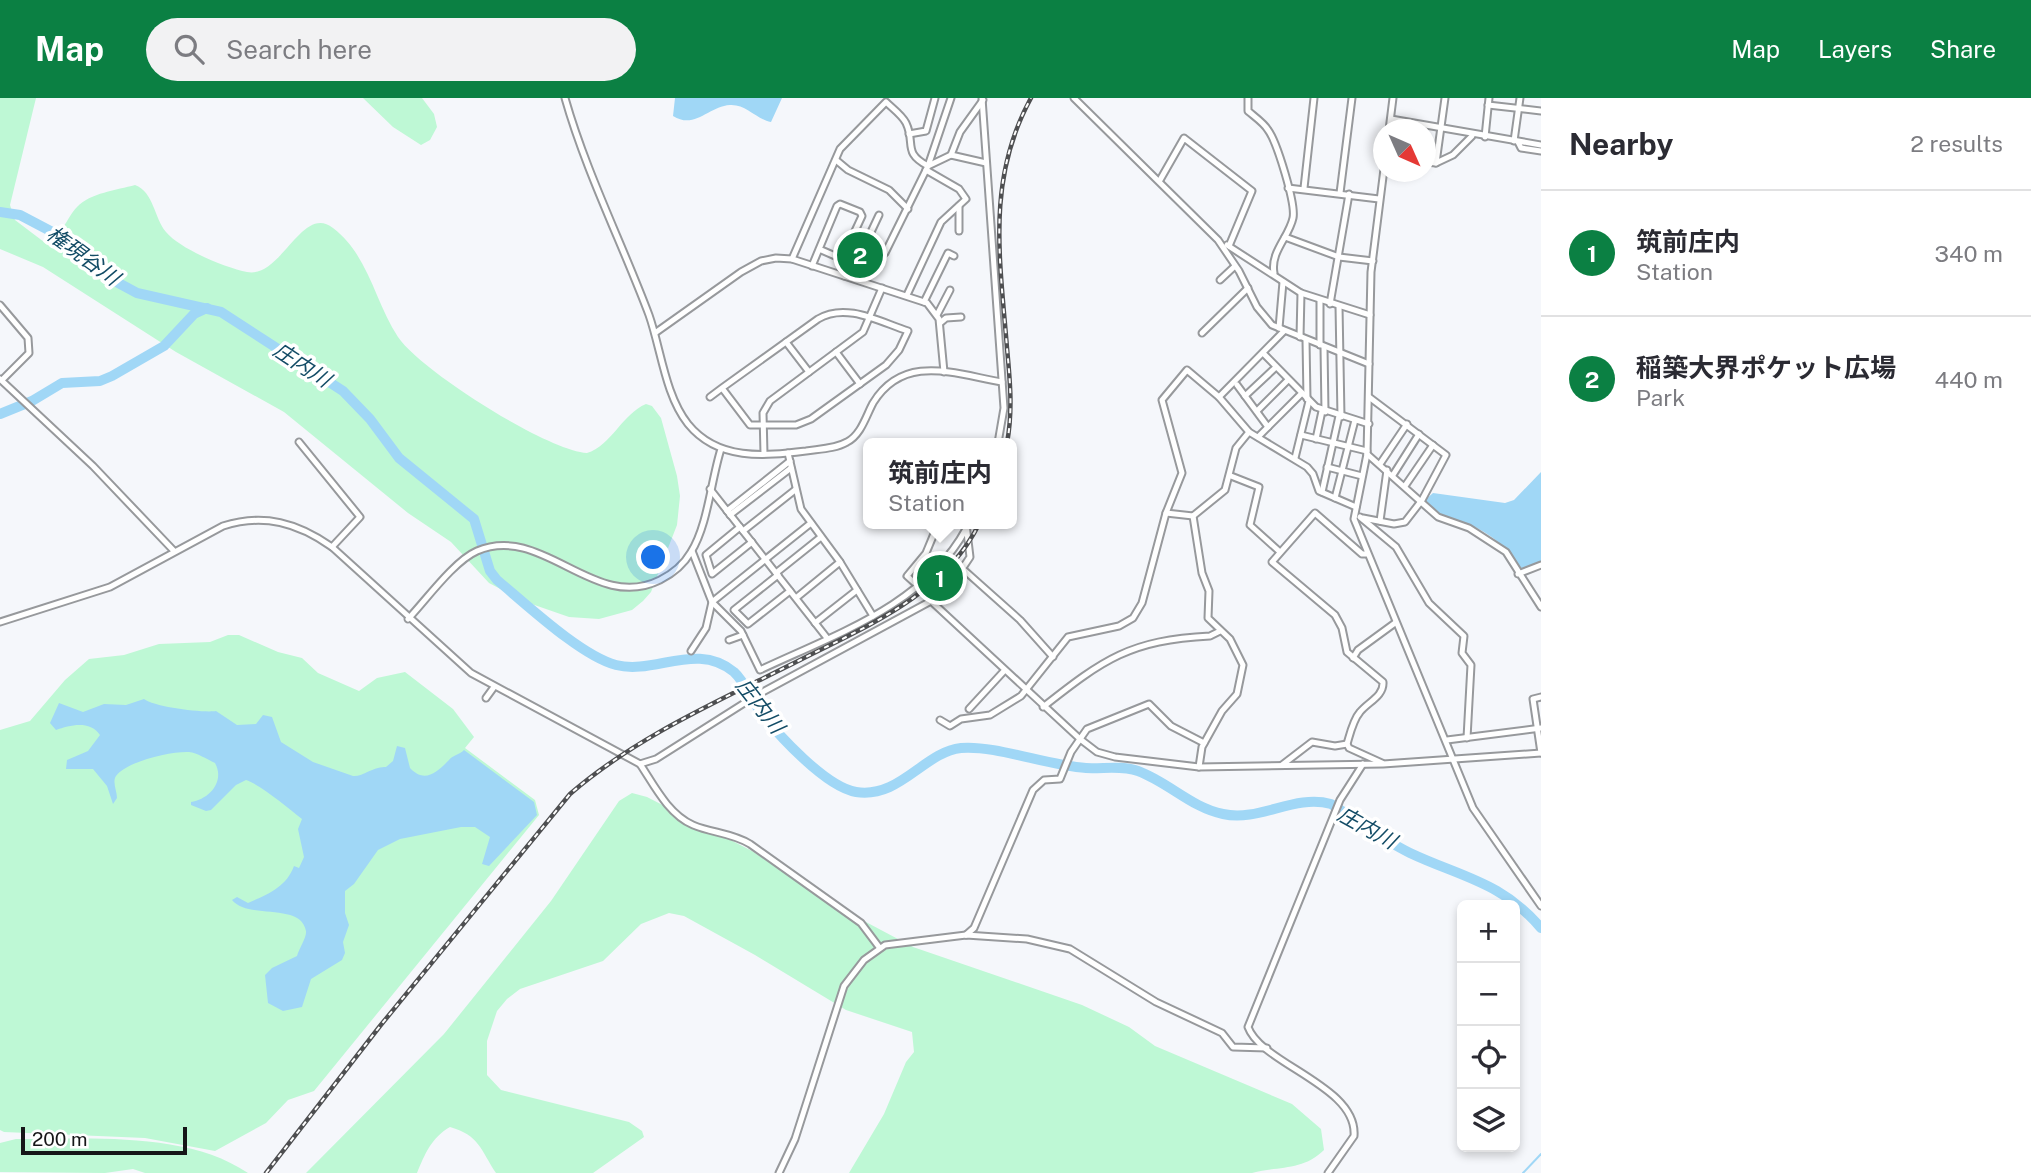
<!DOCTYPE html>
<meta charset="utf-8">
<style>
body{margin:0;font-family:"Public Sans","Noto Sans JP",sans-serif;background:#f2f2f3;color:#2b2b33}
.controls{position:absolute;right:21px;bottom:21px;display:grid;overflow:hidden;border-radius:10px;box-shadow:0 4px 10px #0003}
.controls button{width:63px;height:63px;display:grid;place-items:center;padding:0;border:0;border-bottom:2px solid #e1e1e2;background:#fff;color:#2b2b33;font:35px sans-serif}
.compass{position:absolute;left:1373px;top:21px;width:63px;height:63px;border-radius:50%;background:#fff;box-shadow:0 4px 10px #0003;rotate:135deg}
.scale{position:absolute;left:21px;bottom:18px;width:166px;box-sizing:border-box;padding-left:7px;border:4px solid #161618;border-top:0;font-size:19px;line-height:24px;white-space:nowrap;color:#161618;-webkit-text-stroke:5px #fff;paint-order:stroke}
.you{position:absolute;left:654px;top:460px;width:24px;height:24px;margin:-18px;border:5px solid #fff;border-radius:50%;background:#1a73e8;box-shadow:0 0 0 10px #1a73e833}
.badge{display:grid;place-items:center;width:46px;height:46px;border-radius:50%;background:#0b8043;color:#fff;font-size:23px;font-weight:700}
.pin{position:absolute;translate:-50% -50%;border:4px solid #fff;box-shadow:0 2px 7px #0006}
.popup{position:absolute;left:863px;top:340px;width:154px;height:91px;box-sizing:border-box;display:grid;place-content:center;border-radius:10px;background:#fff;filter:drop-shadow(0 2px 5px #0005);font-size:23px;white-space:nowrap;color:#7c7c81}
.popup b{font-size:26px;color:#2b2b33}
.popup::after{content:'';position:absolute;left:50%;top:100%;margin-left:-14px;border:14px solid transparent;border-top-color:#fff}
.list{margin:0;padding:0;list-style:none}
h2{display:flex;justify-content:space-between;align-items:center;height:91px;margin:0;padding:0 28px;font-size:30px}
h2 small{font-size:23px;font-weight:400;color:#7c7c81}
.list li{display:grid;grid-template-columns:46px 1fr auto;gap:21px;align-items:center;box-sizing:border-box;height:126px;padding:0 28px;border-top:2px solid #e1e1e2}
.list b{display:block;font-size:26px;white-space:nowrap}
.list p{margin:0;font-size:23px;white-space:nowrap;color:#7c7c81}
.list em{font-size:23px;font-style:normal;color:#7c7c81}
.icon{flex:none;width:38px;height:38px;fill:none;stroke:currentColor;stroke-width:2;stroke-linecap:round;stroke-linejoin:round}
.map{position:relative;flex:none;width:1541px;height:1075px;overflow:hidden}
header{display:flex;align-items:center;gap:42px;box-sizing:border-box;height:98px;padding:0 35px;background:#0b8043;color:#fff}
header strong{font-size:33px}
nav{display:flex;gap:38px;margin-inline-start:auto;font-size:24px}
.search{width:490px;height:63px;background:#f2f2f3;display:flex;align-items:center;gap:18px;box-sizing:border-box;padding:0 24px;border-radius:38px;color:#7c7c81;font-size:26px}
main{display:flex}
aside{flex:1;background:#fff}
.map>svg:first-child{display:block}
.green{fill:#bef8d5}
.water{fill:#a0d7f6}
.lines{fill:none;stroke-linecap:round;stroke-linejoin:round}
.stream{stroke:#a0d7f6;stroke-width:2}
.river{stroke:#a0d7f6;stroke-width:10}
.minor-casing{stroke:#97999c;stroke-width:9}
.minor{stroke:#fff;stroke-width:5}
.rail-casing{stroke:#4e4f51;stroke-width:4.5}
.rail{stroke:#fff;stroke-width:2;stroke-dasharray:5;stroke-linecap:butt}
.labels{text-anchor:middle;stroke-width:7;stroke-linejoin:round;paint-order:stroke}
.water-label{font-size:21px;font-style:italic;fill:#134c66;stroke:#fff}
</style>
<header>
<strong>Map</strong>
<div class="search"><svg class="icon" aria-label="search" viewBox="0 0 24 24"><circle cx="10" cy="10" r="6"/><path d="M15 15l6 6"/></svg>Search here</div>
<nav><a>Map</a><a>Layers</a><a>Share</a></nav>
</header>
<main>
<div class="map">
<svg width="1541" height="1075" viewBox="0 0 1541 1075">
<rect width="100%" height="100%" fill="#f5f7fb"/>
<g class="green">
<path d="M0,0H36L10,107L15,122L44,144C60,143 67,119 77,109C90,95 117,92 135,87C154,94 154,120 166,134C180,151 226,170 247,174C281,181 302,105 333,130C368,156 375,204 398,239C421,273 546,352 587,355C611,348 622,316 646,306L652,308L661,320L677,378L680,398L677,427L651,494L643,503L632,512L599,521L569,519L523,503L489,485L451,444L408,415L284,314L176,254L43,169L0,151Z"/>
<polygon points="363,0 422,0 434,16 437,29 430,42 421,47 393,29"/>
<polygon points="228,537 239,537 278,554 302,560 318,575 359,593 377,580 405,574 453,611 474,639 465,650 535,702 539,717 314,993 288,1002 266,1025 215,1053 145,1040 4,1034 0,1032 0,632 30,623 65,582 89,561 124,557 159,546 210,544"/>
<path d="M632,695L647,699L752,753L832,806L913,849L1082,907L1129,929L1155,948L1292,1006L1321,1031L1324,1052C1303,1073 1278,1068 1252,1075H849L884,1016L906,964L914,954L912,934L846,912L755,857L684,818L669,815L641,826L603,863L520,891L507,901L497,913L487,943V977L501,992L629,1024L642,1033L644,1039L593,1075H496C480,1051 480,1038 450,1029C431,1040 425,1056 417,1075H306L444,936L551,803L619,703Z"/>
<path d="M16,1041C89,1041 187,1033 248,1075H145L133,1071L105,1075L0,1074V1045Z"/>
</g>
<g class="water">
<path d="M675,0H782L771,24C756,21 746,6 730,7C709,8 695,32 673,18Z"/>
<path d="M1541,374V463L1521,471C1510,452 1491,435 1468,426C1447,418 1441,420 1425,402L1433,395L1505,405L1514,402Z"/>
<path d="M144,601C154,609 203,615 216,613L237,627L256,626L263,617L272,619L281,644L313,664L353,678C363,679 373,668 386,669L393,663L397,648L405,650L410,670C425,686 437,674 449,662C453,657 459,657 464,652L534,704L537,717L489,768L482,766L490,739L475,729H461L400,741L378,752L354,786L345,793V815L349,827L343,844L345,855L342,862L311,881L302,909L283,913L268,905L265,877L272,870L297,858C299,851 307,839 306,833C301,804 248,822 232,802L237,799L248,805C266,797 286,790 294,768L299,770L304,759L298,731L302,721C288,710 261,687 246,682L236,687L211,712L206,713L191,707V704C210,701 225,683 215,665C207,661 197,655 189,654C172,653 127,663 116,678C112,684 117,693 117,700L113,706L107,688L93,671H66L67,662L88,653L100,637C90,622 70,627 56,632L50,625L59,605L83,614L104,606L126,607Z"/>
</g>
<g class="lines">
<polyline class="stream" points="1523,1075 1541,1056"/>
<g class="river">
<path d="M0,114L20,117L58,137L111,181L137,195L221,214L343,293L370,321L399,360L474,421L490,473L497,482C526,506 581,558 616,567C655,577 697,543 734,574C745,584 751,601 760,613C778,637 826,689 856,694C900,701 924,654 961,650C996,647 1048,668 1086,670C1103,671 1122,667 1138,673C1168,684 1192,710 1223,716C1260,724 1294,696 1331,706C1357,722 1383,742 1410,755C1461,779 1502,784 1541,830"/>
<polyline points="0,316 32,303 62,285 100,283 112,278 164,248 194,216 207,210"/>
</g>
<defs>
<g id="minor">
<path d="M565,0C586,74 622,145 649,217C661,251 665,297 688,326C718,363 764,358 806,353C819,351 835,351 847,344C861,337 866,318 873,305C904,255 954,276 1002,284"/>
<polyline points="982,0 1004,310 998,345"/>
<polyline points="1074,0 1218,142 1239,173 1257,209 1272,227 1369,266"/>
<path d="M1248,0V13C1255,19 1264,25 1268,32C1277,44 1296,106 1293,120C1289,139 1270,154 1274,175"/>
<polyline points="1488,7 1541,13"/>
<polyline points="1391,21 1541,47"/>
<polyline points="1389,32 1393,0"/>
<polyline points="909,36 926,33 935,0"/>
<polyline points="1485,39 1489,0"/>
<polyline points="1514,43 1520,0"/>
<polyline points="1518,44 1521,50 1541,53"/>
<polyline points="951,57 960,34 983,2"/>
<polyline points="836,62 848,72 889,92 908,111"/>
<polyline points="1426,64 1436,65 1445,0"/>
<polyline points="1436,65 1453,57 1472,38"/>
<polyline points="1384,71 1371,174 1367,356 1354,421 1473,710 1541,808"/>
<polyline points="1160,82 1184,40 1252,93 1229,148"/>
<polyline points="1288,90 1379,101"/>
<polyline points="1304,90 1314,0"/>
<polyline points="1340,95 1352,0"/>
<polyline points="959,108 959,133"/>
<polyline points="1285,139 1339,159 1373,163"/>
<polyline points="1227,147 1301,195 1370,217"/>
<path d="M792,161L840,51L886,4C892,10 902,17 906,25C916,46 902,54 928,68L951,57L986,65"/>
<polyline points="875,166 863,151 879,117"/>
<polyline points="812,168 837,108 840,106 860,114 862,118 842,161 819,151"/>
<polyline points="844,178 868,170 885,155 928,68 951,0"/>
<polyline points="1220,182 1235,168"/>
<polyline points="907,197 941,124 966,101 959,91 926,72"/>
<polyline points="924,204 948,155 954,158"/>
<polyline points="1330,206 1349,96"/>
<polyline points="0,207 28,240 29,255 2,282"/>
<polyline points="1339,208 1341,319"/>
<polyline points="937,217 950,192"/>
<polyline points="940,225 946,220 961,219"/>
<polyline points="1279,230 1283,184"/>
<polyline points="655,235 741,174 761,163 776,160 792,161 927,205 939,221 944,274"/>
<polyline points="1202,235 1248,190"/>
<polyline points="1300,239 1301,195"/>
<polyline points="1306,242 1307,301"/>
<polyline points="786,244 809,274"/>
<polyline points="1320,247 1320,203"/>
<polyline points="1324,249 1325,314"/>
<polyline points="836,254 860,286"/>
<polyline points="1263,255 1316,309 1369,326"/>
<polyline points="0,281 93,368 174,453"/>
<polyline points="1237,287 1268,329"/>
<polyline points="1245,298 1276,269"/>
<path d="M710,299L722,290L818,221C846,204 880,224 908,233L899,252L886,267L811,321L796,327H750L722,290"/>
<polyline points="1219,299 1284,233"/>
<polyline points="1257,313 1288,282"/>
<polyline points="1301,337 1367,353"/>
<polyline points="1258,339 1301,296"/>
<polyline points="1316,341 1322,313"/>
<polyline points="299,344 360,419 332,449"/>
<polyline points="788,355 801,411 840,464 873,518"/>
<polyline points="764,356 763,315 770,303 863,234 882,190"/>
<polyline points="1367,356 1438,419 1469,430 1506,454 1541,509"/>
<polyline points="1295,360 1309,303"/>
<polyline points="1380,366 1407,326"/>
<polyline points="1327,369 1362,378"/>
<polyline points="1393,377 1419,336"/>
<polyline points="1231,378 1259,389 1250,427 1280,454"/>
<polyline points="1405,388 1433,347"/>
<polyline points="710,391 827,540"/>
<polyline points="1322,394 1339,318"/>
<polyline points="1335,400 1355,322"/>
<polyline points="727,413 790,363"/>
<polyline points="1166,415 1193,418"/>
<polyline points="730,417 791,370"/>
<polyline points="1193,418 1202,475 1209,493 1208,520 1230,541 1243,567 1237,596 1222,613 1202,649 1199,669"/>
<polyline points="1193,418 1225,392 1236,350 1249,334"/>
<polyline points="1360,419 1396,449 1429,505 1464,538 1462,555 1471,567 1467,640"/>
<polyline points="1363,420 1394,426 1405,424 1422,402 1446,357 1369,299"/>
<polyline points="1380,423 1387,372"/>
<polyline points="740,429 706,457 712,476 752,444"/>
<polyline points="743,433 795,392"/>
<path d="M692,453L712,504L741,533L760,572C834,537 925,507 966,431"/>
<path d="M1366,456H1362L1315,415L1272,464L1335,517L1342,530L1347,554L1383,584C1384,598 1368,604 1360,614C1353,622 1350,636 1347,646L1349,650L1382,665"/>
<polyline points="964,472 1020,522 1053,559"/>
<polyline points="776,475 821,439"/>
<polyline points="1518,476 1541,467"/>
<polyline points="778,477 734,512 748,526 790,493"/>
<polyline points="918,488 907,478 926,455 938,426"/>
<polyline points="796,500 840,464"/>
<polyline points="931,503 954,483 970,459 966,426"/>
<path d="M408,521C426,502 454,463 477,453C543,425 594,515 660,482C672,476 684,466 691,454C708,427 711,382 721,351"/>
<path d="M0,524L110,489L223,428C264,415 298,425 332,449L471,575L640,666L656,661L757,597L931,503L1080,641L1097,654L1115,659L1199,669L1383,666L1541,655"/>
<polyline points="815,525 857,492"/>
<polyline points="729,542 743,537"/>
<polyline points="691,553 706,530 712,504 811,425"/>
<polyline points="1353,560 1358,552 1395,525"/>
<polyline points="486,600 494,589"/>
<path d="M1043,609C1104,561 1130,542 1210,538L1220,533"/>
<polyline points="969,611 1004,573"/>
<polyline points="940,622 950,628 961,621 990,617 1021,598 1068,539 1119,528 1133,520 1142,505 1166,415 1182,375 1162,302 1187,272 1219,299 1249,334 1307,369 1313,376 1319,393 1356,409"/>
<polyline points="1447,642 1541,630"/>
<polyline points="1541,655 1533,601 1541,599"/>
<path d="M640,666C654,687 668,716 693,727C712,735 732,735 750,746L861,825L879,849"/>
<polyline points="1282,667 1312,644 1335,648 1347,646"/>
<polyline points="966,837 974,830 1033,692 1044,682 1060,681 1071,654 1087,631 1149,606 1171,628 1204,645"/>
<polyline points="779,1075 795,1041 844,888 864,862 885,847 966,837 1027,841 1070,851 1156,904 1222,935 1233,949 1267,950"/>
<path d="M1328,1075L1354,1038C1358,988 1261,966 1248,929L1340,702L1363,666"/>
</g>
</defs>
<use href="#minor" class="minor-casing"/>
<use href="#minor" class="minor"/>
<defs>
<g id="rail">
<path d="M1007,345C1013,313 1010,282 1007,250C1000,161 986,82 1031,0"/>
<path d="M266,1075L380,928L570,696C637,638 721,602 800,562C867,528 944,497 979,426"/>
</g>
</defs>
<use href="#rail" class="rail-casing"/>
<use href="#rail" class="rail"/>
</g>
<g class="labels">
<g class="water-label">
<text transform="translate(83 158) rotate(36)" y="7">権現谷川</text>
<text transform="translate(302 267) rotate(33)" y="7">庄内川</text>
<text transform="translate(760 608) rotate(52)" y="7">庄内川</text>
<text transform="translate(1367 730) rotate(29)" y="7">庄内川</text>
</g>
</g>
</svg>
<div class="controls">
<button>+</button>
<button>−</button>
<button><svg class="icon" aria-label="locate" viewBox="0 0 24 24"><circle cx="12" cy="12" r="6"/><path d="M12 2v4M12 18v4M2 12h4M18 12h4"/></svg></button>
<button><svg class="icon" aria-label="layers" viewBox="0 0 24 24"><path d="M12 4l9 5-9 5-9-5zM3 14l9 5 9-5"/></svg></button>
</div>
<svg class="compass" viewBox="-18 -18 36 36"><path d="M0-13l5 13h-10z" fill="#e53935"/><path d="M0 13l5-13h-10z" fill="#7c7c81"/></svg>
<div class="scale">200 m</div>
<div class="you"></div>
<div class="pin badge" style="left:940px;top:480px">1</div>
<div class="popup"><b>筑前庄内</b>Station</div>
<div class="pin badge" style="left:860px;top:157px">2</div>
</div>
<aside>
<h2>Nearby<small>2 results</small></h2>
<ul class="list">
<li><span class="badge">1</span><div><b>筑前庄内</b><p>Station</p></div><em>340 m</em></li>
<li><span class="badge">2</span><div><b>稲築大界ポケット広場</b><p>Park</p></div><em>440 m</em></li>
</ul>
</aside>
</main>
